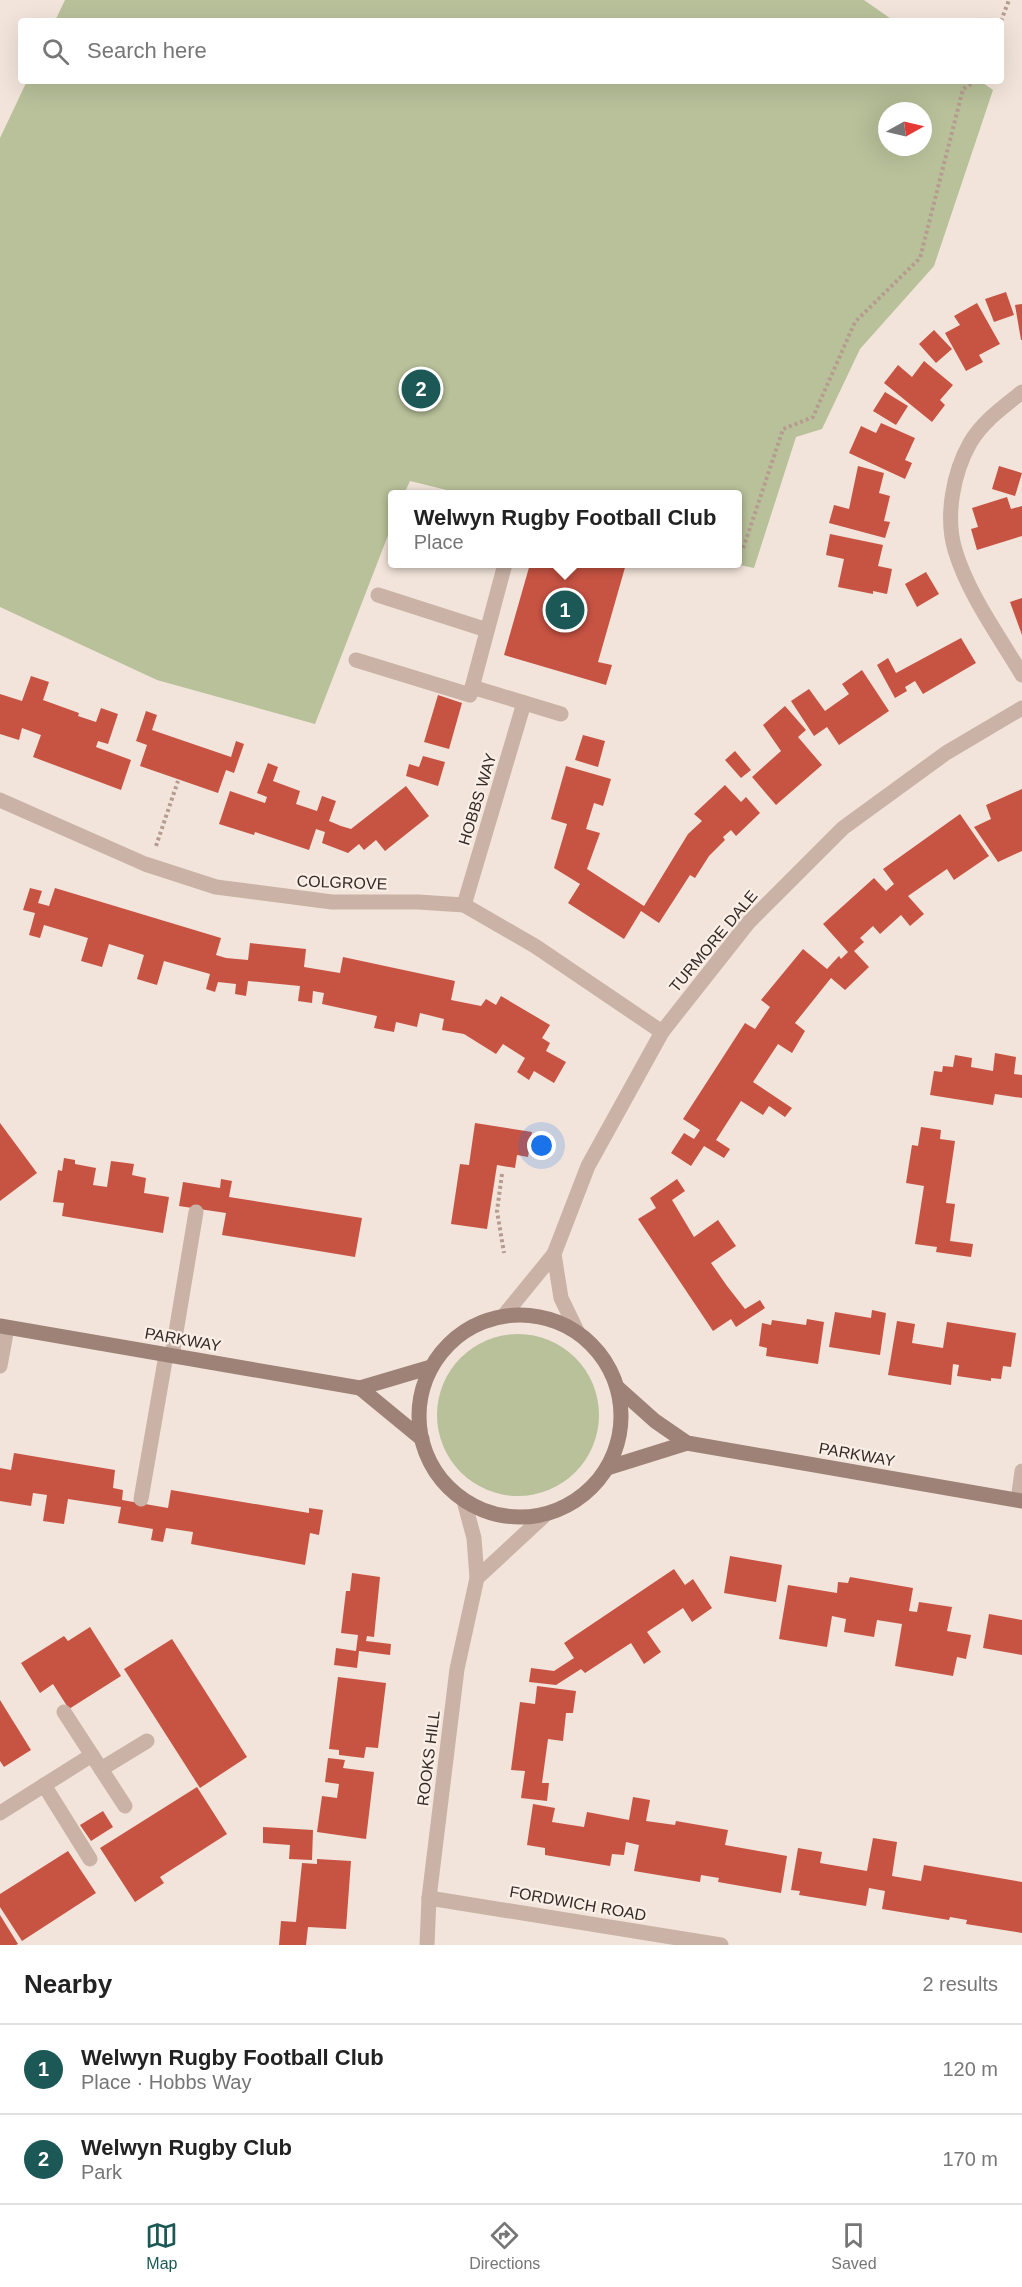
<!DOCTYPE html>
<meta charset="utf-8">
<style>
body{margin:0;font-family:Helvetica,sans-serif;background:#f6f6f6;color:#222}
.compass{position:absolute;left:878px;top:102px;width:54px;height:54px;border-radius:50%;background:#fff;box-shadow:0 6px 24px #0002;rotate:82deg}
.you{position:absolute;left:542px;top:1146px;width:21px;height:21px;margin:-15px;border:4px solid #fff;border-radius:50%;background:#1a73e8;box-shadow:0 0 0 9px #1a73e833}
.badge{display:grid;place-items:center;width:39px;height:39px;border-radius:50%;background:#1c5855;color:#fff;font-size:20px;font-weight:700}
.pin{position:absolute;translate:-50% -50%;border:3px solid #fff;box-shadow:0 2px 6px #0006}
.popup{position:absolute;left:388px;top:490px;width:354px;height:78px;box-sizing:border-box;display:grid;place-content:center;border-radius:6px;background:#fff;filter:drop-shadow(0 2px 4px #0005);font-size:20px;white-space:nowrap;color:#767676}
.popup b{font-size:22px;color:#222}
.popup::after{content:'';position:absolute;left:50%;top:100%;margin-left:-12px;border:12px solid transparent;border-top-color:#fff}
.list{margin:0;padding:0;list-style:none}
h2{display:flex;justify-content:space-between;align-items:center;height:78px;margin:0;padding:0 24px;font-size:26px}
h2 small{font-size:20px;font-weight:400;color:#767676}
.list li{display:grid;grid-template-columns:39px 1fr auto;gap:18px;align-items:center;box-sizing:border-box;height:90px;padding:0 24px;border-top:2px solid #e0e0e0}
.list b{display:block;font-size:22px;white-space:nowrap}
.list p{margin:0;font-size:20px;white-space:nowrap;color:#767676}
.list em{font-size:20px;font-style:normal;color:#767676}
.icon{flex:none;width:33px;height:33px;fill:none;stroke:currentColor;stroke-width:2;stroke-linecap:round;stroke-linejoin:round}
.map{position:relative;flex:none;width:1022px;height:1945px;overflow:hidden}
.search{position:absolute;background:#fff;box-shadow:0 6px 24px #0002;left:18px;right:18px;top:18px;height:66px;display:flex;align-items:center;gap:15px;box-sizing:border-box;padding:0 21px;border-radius:6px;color:#767676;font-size:22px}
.sheet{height:258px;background:#fff}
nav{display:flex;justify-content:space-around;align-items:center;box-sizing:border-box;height:84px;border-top:2px solid #e0e0e0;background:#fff;font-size:16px;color:#767676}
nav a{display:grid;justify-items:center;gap:3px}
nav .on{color:#1c5855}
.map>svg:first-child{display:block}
.green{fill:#b8c19a;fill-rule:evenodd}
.building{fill:#c75343}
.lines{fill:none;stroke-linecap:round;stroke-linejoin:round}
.path{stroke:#b69c90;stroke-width:4;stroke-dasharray:3 3;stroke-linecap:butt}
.lane{stroke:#cab2a6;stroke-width:15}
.street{stroke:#cab2a6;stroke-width:15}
.secondary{stroke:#9e8177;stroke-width:15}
.labels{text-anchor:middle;stroke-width:4.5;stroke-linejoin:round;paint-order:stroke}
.street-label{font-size:16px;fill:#362a27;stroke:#f9efe7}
</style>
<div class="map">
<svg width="1022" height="1945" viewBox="0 0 1022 1945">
<rect width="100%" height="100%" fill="#f2e4da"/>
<g class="green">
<polygon points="65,0 864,0 894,21 55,21"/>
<path d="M27,81H980L993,90L934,266L860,349L822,429L796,437L754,568L735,564H738V494H463L410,481L404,494H392V525L315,724L157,680L0,607V138ZM887,111H923V147H887Z"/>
<circle cx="518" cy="1415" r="81"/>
</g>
<g class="building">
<polygon points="1006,292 1014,315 994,322 985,299"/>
<polygon points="977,303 1000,344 979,355 983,362 966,371 945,333 960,325 954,316"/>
<polygon points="1022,304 1022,340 1021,340 1015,305"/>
<polygon points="934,330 952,349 936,363 919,344"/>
<polygon points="924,361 953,385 940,400 945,405 932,422 884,383 898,365 912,377"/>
<polygon points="885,392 908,406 896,425 873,411"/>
<polygon points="881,423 915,438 905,460 912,463 905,479 849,453 861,426 876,433"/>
<polygon points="858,466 884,473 879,493 890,496 884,521 890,522 885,538 829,523 834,505 849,509"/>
<polygon points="999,466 1022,473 1015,496 992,489"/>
<polygon points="1007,497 1011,509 1022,506 1022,536 977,550 971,529 978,527 972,508"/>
<polygon points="830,534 883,545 878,566 892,569 887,594 873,591 873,594 838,587 844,559 826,555"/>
<polygon points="530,564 626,564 598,662 612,665 606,685 504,655"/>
<polygon points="926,572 939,594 917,607 905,584"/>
<polygon points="1022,598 1022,635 1010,602"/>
<polygon points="961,638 976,663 923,694 915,681 905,687 907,691 895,698 877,665 888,658 896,673"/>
<polygon points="862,670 889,711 839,745 827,727 814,736 791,701 809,689 825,711 849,694 842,684"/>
<polygon points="31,676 49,682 43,700 79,713 78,716 96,722 101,708 118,714 108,744 98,741 96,747 131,760 121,790 33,757 41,735 22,728 19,740 0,734 0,694 22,701"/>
<polygon points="438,695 462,703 449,749 424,742"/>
<polygon points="785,706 806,730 798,737 822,765 776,805 752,777 781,751 763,725"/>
<polygon points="146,711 157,715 152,730 231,757 236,741 244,744 234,773 226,770 218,793 140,766 147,745 136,741"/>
<polygon points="583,735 605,741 598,767 575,760"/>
<polygon points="735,751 751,770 741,778 725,760"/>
<polygon points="423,756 445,762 438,786 406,776 409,764 419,767"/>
<polygon points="268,763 278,767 273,781 300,791 296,804 317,811 322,796 336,801 329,821 341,826 351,829 406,786 429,816 385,851 376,840 364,850 359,844 348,853 322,843 325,832 316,829 309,850 255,832 254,835 219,824 230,791 265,803 267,797 257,793"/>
<polygon points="566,766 611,779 603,806 594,803 586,829 600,833 587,869 644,906 688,834 702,821 694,814 725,785 741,802 746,797 760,813 736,836 731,830 723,837 725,840 709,856 695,878 690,875 659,923 641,911 624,939 568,903 580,884 554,868 567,824 551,819"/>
<polygon points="1022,789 1022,851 998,862 974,827 991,819 986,805"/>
<polygon points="960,814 989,856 954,880 947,869 908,896 924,914 910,926 901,915 880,934 873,926 860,938 864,942 854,951 869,967 845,990 831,978 795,1023 805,1031 792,1053 778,1044 753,1082 792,1108 785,1117 769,1106 763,1115 741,1101 716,1140 730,1149 724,1158 704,1146 691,1166 671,1153 684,1133 694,1139 700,1130 683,1119 745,1023 755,1029 770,1007 761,1000 803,949 827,969 839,956 841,959 848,952 823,924 874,878 886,891 894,884 883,869"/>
<polygon points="30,888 42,891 38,903 49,906 55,888 221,938 216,955 226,958 248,960 250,943 306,949 304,967 340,973 343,957 455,981 451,1000 481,1006 486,999 496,1005 501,996 550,1025 542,1038 550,1043 546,1051 566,1062 554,1083 534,1071 529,1080 517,1072 525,1058 503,1044 496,1054 464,1034 442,1030 444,1019 420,1013 417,1027 396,1022 394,1032 374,1028 377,1016 322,1004 324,993 313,991 312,1003 298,1001 300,986 248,981 246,996 235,994 236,984 218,982 215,992 206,989 210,974 164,961 157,985 137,979 144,955 109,944 102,967 81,961 88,938 44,925 40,938 29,935 35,913 23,910"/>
<polygon points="995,1053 1016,1057 1014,1074 1022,1075 1022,1098 995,1094 993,1105 930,1095 934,1071 942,1072 943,1066 953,1067 955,1055 972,1058 971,1067 993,1071"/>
<polygon points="0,1123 37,1173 0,1201"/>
<polygon points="475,1123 532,1132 528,1157 517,1155 515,1168 497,1165 487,1229 451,1224 460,1164 469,1165"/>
<polygon points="921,1127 941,1130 940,1139 955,1141 946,1203 955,1204 950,1241 973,1244 971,1257 936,1252 937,1247 915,1244 924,1186 906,1183 912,1145 918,1146"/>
<polygon points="64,1158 75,1160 75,1164 96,1168 93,1185 107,1187 111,1161 134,1164 132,1175 146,1178 144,1193 169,1197 163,1233 62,1216 64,1203 53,1202 58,1170 62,1171"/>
<polygon points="221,1179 232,1181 229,1197 362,1218 355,1257 222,1235 226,1213 179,1206 183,1182 220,1188"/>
<polygon points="677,1179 685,1191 672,1200 694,1237 718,1220 736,1246 711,1263 727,1286 745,1309 760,1300 765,1308 736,1327 731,1319 713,1331 638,1219 656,1208 650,1198"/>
<polygon points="872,1310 886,1313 880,1355 829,1347 835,1312 871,1318"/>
<polygon points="807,1319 824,1322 818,1364 766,1356 767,1348 759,1346 762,1323 771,1325 772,1320 806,1325"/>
<polygon points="897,1321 915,1324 912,1343 943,1348 947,1322 1016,1333 1011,1367 1003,1366 1001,1379 991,1378 991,1381 957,1376 959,1365 953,1364 951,1385 888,1375"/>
<polygon points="14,1453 115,1470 113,1488 123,1490 122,1500 168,1508 171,1490 309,1513 309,1508 323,1510 319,1535 310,1533 305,1565 191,1544 193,1532 166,1528 163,1542 151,1540 153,1529 118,1523 121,1507 68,1499 64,1524 43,1521 47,1495 33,1493 31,1506 0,1501 0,1468 11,1470"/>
<polygon points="730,1556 782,1565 776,1602 724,1593"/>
<polygon points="674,1569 685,1585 693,1579 712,1608 692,1622 683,1608 647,1632 661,1652 644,1664 631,1643 585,1673 581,1669 556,1685 529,1682 531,1668 554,1671 574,1658 564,1643"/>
<polygon points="352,1573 380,1577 374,1637 367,1636 366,1641 391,1644 390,1655 359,1651 357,1668 334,1665 336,1648 356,1651 358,1635 341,1633 346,1591 350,1591"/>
<polygon points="850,1577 913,1588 909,1611 917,1612 919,1602 952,1607 947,1631 971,1635 966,1659 957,1657 953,1676 895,1666 902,1624 877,1620 874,1637 844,1632 846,1619 832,1616 827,1647 779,1639 788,1585 837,1593 838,1582 848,1583"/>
<polygon points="989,1614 1022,1620 1022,1655 983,1648"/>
<polygon points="90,1627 121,1676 69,1709 53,1684 40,1693 21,1663 64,1636 68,1641"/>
<polygon points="172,1639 247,1757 200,1788 124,1669"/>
<polygon points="338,1677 386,1683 378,1748 366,1747 364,1758 339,1755 339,1750 329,1749"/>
<polygon points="537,1686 576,1691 573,1713 566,1713 563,1741 548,1739 542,1783 549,1783 547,1801 521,1798 525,1771 511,1770 520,1702 535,1704"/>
<polygon points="0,1700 31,1750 4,1767 0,1761"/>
<polygon points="328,1758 345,1760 343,1768 374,1772 366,1839 317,1832 322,1796 337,1798 339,1784 325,1782"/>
<polygon points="197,1787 227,1834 160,1877 164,1883 135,1902 100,1848"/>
<polygon points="633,1797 650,1800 646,1821 675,1825 676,1821 728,1830 725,1845 787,1856 781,1893 718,1882 719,1878 701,1875 700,1882 634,1871 639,1845 626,1842 624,1855 612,1854 610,1866 545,1855 545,1848 527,1845 533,1804 555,1808 552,1822 584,1827 587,1812 629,1820"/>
<polygon points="103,1811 113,1827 91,1841 80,1825"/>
<polygon points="263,1827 313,1830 312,1860 289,1859 290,1845 263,1843"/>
<polygon points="873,1838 897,1842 892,1876 921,1881 924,1865 1022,1882 1022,1933 966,1924 967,1920 950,1917 949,1920 882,1909 885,1891 869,1888 866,1906 799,1895 800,1891 791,1890 798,1848 822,1852 820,1863 867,1871"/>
<polygon points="68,1851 96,1893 22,1941 0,1907 0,1894"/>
<polygon points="317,1859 351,1861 346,1929 308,1927 306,1945 279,1945 281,1921 296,1922 302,1863 317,1864"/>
<polygon points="0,1915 18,1944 16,1945 0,1945"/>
</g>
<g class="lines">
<g class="path">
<polyline points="1001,21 1009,0"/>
<polyline points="738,548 743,549 783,429 813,417 855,322 920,258 963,89 976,81"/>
<polyline points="156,846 178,781"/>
<polyline points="502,1174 497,1211 504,1253"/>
</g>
<g class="lane">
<polyline points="378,595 487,630"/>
<polyline points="356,660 470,695 505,564"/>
<polyline points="472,687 561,714"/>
<polyline points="172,1356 196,1212"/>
<polyline points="0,1366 7,1328"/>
<polyline points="141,1499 166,1355"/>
<polyline points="101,1769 147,1741"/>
<polyline points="44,1785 90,1859"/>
</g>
<g class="street">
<path d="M1022,392C1003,407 982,422 970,443C953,473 945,517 955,550C968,594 999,636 1022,675"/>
<polyline points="0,800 145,864 216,887 332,902 418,902 464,905 535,946 662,1032"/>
<polyline points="464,905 524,703"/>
<polyline points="554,1254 561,1298 578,1333"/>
<polyline points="505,1314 554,1254 588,1166 662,1032 748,923 843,828 946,753 1022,708"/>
<polyline points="1018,1500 1022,1471"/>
<polyline points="477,1578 545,1515"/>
<polyline points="64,1712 125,1806"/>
<polyline points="0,1813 92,1755"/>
<polyline points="429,1898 721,1945"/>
<polyline points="427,1945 429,1898 457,1669 477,1578 474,1538 464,1501"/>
</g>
<g class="secondary">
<circle cx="520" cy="1416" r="101"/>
<polyline points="0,1326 360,1388 431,1367"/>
<polyline points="617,1387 655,1421 687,1443 1022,1501"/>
<polyline points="360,1388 422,1439"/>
<polyline points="607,1468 687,1443"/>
</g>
</g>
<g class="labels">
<g class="street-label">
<text transform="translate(477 799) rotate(-73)" y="6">HOBBS WAY</text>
<text transform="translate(342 882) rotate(2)" y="6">COLGROVE</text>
<text transform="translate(713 941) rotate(-50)" y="6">TURMORE DALE</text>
<text transform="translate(183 1339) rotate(10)" y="6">PARKWAY</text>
<text transform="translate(857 1454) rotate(10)" y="6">PARKWAY</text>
<text transform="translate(428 1758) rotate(-83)" y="6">ROOKS HILL</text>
<text transform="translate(578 1903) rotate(10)" y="6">FORDWICH ROAD</text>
</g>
</g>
</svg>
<svg class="compass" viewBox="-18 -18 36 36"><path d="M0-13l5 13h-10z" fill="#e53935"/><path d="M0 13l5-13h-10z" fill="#767676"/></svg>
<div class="you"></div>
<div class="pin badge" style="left:565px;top:610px">1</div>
<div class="popup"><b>Welwyn Rugby Football Club</b>Place</div>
<div class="pin badge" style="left:421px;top:389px">2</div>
<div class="search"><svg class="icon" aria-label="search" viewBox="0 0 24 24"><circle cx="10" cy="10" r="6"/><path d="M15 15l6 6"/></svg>Search here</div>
</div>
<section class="sheet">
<h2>Nearby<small>2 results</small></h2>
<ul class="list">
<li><span class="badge">1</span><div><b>Welwyn Rugby Football Club</b><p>Place · Hobbs Way</p></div><em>120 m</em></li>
<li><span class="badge">2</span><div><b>Welwyn Rugby Club</b><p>Park</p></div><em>170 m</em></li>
</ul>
</section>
<nav>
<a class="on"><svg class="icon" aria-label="map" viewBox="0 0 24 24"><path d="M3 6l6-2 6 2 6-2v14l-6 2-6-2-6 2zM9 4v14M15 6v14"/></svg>Map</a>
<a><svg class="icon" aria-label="directions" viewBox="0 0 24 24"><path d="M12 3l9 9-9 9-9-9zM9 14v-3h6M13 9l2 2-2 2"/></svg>Directions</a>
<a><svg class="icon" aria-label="saved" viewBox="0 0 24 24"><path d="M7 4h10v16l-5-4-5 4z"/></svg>Saved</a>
</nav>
